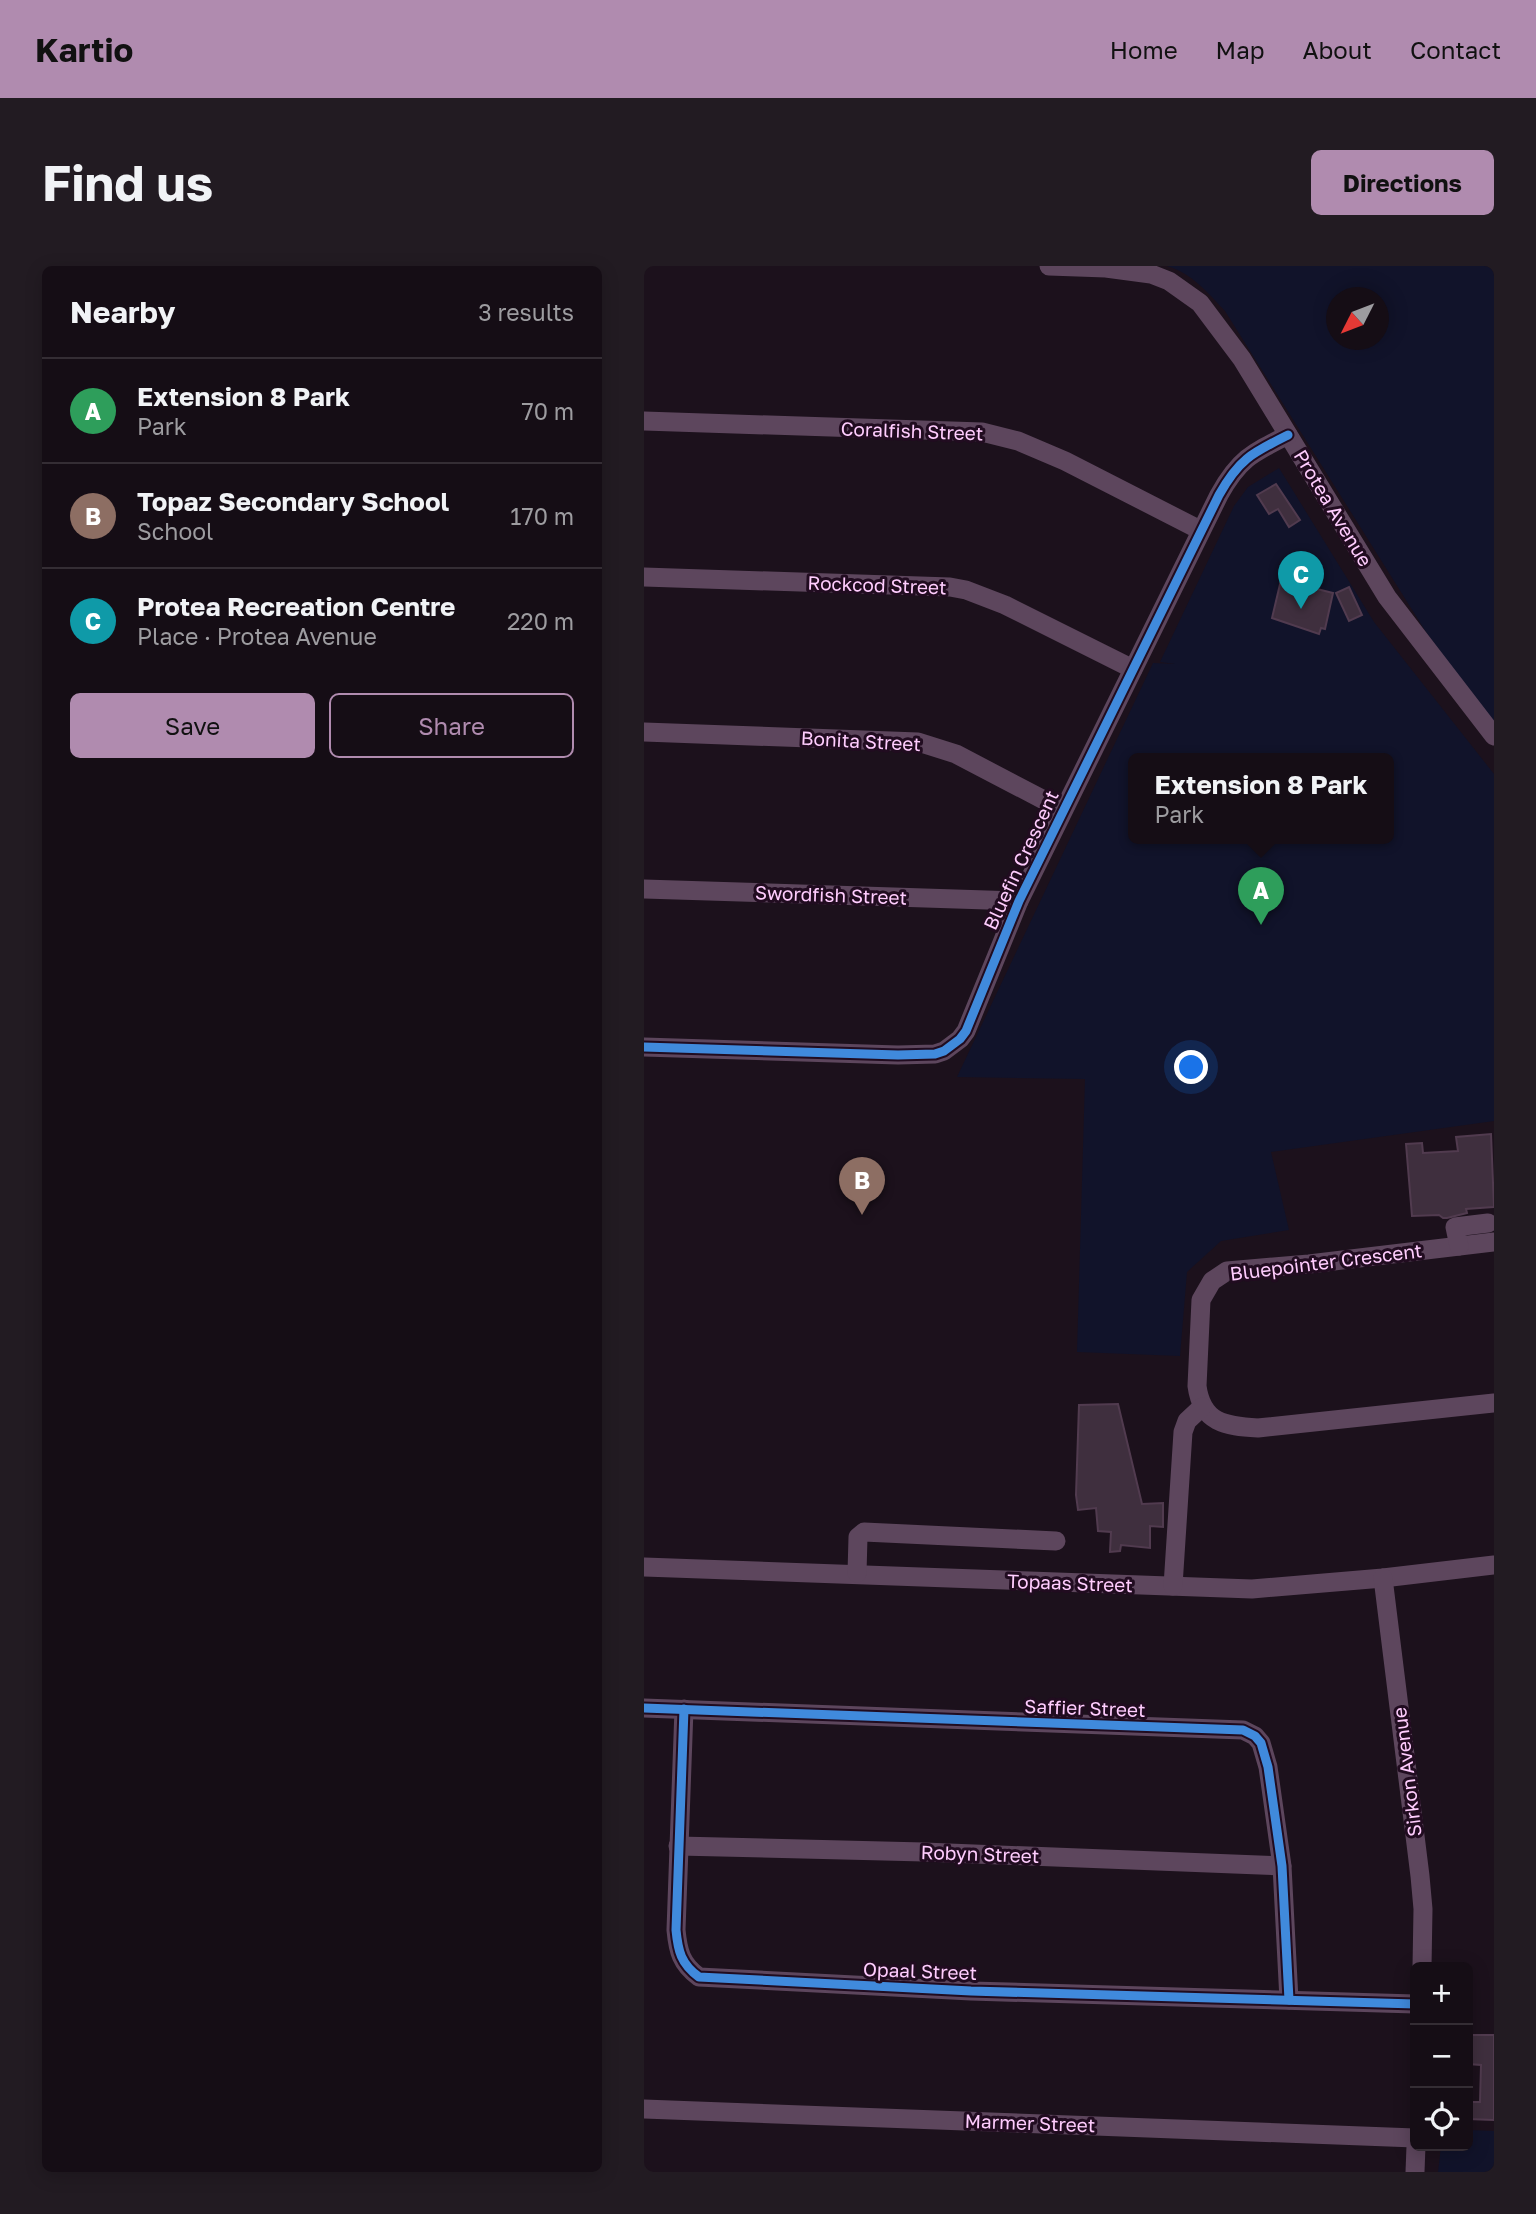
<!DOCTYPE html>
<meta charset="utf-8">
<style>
body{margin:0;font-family:"Golos Text",sans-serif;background:#221b22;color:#f1f3f6}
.controls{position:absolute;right:21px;bottom:21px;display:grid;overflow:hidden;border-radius:10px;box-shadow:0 4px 18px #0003}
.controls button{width:63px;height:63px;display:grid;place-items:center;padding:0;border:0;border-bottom:2px solid #342d34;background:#150d15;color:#f1f3f6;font:35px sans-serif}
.compass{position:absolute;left:682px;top:21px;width:63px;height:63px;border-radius:50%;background:#150d15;box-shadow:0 4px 18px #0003;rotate:228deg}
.you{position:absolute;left:548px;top:802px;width:24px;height:24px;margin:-18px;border:5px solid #fff;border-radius:50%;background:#1a73e8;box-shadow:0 0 0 10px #1a73e833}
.badge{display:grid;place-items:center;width:46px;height:46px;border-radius:50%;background:#b08baf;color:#fff;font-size:23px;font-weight:700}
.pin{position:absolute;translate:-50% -58px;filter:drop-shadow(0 2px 4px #0008)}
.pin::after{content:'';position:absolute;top:37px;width:24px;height:21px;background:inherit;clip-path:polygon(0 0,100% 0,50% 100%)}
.popup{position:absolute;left:484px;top:487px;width:266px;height:91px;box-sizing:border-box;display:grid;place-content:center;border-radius:10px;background:#150d15;filter:drop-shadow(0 2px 5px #0005);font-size:23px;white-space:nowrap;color:#9d9ca0}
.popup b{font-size:26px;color:#f1f3f6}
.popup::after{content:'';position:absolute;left:50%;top:100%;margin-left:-14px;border:14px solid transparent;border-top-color:#150d15}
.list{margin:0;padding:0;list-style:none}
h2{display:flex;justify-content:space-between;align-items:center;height:91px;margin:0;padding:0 28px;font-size:30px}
h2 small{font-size:23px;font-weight:400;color:#9d9ca0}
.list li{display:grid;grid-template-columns:46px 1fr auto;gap:21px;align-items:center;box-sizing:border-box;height:105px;padding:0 28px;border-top:2px solid #342d34}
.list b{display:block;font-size:26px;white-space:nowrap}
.list p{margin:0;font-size:23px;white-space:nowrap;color:#9d9ca0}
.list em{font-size:23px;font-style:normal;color:#9d9ca0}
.actions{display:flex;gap:14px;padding:21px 28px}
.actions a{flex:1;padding:16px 0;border:2px solid #b08baf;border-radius:10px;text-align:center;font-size:24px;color:#b08baf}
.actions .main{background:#b08baf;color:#111}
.icon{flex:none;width:38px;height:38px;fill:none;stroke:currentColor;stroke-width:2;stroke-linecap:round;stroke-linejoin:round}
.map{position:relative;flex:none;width:850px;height:1906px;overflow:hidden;border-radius:10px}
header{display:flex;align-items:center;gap:42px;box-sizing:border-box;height:98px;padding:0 35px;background:#b08baf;color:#111}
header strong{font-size:33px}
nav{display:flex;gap:38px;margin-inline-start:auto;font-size:24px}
.intro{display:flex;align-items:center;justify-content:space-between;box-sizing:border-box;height:168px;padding:0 42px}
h1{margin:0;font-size:49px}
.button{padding:18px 32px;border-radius:10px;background:#b08baf;color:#111;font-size:24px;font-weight:700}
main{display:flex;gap:42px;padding:0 42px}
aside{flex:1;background:#150d15;border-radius:10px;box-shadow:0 4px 18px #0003}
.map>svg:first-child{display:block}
.green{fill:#11132a;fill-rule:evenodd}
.building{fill:#3f2f3e;stroke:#513b4f;stroke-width:2}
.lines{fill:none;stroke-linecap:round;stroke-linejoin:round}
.minor{stroke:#5d465d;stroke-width:19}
.cycleway-casing{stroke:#210c20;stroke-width:13}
.cycleway{stroke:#408adc;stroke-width:9}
.labels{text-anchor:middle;stroke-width:6;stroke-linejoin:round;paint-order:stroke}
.street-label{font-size:19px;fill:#ffcdfe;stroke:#210c20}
</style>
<header>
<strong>Kartio</strong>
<nav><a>Home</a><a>Map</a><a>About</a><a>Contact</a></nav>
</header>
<div class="intro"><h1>Find us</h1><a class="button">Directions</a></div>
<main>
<aside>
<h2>Nearby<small>3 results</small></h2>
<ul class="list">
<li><span class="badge" style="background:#2e9e5b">A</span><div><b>Extension 8 Park</b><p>Park</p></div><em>70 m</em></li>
<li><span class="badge" style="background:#8d6e63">B</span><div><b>Topaz Secondary School</b><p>School</p></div><em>170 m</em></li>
<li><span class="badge" style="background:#0f9aa8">C</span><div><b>Protea Recreation Centre</b><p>Place · Protea Avenue</p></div><em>220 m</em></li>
</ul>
<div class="actions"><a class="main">Save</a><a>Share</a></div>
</aside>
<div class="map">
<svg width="850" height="1906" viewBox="0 0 850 1906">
<rect width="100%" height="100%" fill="#1c111c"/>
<g class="green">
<path d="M523,0H850V459L782,366L581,45C564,27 548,7 523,0ZM692,32H734V74H692Z"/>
<path d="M635,202L730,356L850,508V855L627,886L645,964L577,975L543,1006L536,1090L433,1086L441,813L313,811L509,397L531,398L516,396L590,240L604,221ZM489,493H745V573H489Z"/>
<polygon points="824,1864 850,1865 850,1906 794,1906 797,1880 824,1880"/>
</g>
<g class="building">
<polygon points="632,218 656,254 645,261 634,243 625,248 613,229"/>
<polygon points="637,314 689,327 681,363 677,362 675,368 628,352"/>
<polygon points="705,321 718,349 705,355 692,327"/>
<polygon points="847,868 850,941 822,943 823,947 803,952 799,952 795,949 768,950 762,878 778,877 779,887 814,885 812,871"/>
<polygon points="474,1138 498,1238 519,1237 519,1261 506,1260 506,1282 477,1279 476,1285 466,1286 467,1266 454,1265 452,1242 434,1244 432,1229 435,1139"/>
<polygon points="824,1769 850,1769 850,1854 824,1853 824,1836 836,1836 837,1799 824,1798"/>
</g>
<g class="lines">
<g class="minor">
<polyline points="405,0 462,2 507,8 525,15 556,37 598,93 743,331 850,470"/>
<polyline points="0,155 338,166 374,175 421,195 556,264"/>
<polyline points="0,311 306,321 322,324 361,339 489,403"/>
<polyline points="0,466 274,476 312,488 419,544"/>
<polyline points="0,623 375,635"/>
<path d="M0,781L254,789L291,788L300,785L316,773L322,765L375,635L575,229C595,193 608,187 644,169"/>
<path d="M850,976L665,998L583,1005L568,1015L557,1034L553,1120C558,1157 581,1160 614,1162L850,1137"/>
<polyline points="815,980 811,961 844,957"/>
<polyline points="0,1301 608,1323 739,1312 850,1299"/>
<polyline points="213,1307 214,1271 220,1266 412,1275"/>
<polyline points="739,1312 776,1610 779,1643 778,1701"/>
<polyline points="529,1320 539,1166 543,1155 558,1141"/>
<polyline points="0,1442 599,1464 611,1470 617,1477 624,1501 638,1600 645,1734"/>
<path d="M40,1443L32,1664C34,1685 37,1698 55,1711L327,1725L771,1738"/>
<polyline points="34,1580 280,1586 638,1600"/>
<polyline points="0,1843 771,1872"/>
<polyline points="771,1906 772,1880"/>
</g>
<defs>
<g id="cycleway">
<path d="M0,781L254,789L291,788L300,785L316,773L322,765L375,635L575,229C595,193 608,187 644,169"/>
<polyline points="0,1442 599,1464 611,1470 617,1477 624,1501 638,1600 645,1734"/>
<path d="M40,1443L32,1664C34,1685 37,1698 55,1711L327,1725L771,1738"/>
</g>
</defs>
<use href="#cycleway" class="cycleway-casing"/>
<use href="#cycleway" class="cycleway"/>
</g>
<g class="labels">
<g class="street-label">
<text transform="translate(268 165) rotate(2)" y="7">Coralfish Street</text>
<text transform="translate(689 242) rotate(59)" y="7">Protea Avenue</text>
<text transform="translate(233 319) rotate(2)" y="7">Rockcod Street</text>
<text transform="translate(217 475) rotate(3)" y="7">Bonita Street</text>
<text transform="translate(377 594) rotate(-65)" y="7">Bluefin Crescent</text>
<text transform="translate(187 629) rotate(2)" y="7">Swordfish Street</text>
<text transform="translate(682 996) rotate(-7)" y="7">Bluepointer Crescent</text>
<text transform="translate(426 1317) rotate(2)" y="7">Topaas Street</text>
<text transform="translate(441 1442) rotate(2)" y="7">Saffier Street</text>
<text transform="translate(763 1506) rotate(-97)" y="7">Sirkon Avenue</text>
<text transform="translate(336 1588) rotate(2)" y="7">Robyn Street</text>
<text transform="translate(276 1705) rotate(2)" y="7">Opaal Street</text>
<text transform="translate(386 1857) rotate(2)" y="7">Marmer Street</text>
</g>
</g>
</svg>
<div class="controls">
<button>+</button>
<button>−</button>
<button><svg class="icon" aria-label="locate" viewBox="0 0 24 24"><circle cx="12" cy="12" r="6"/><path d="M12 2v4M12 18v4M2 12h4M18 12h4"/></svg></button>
</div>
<svg class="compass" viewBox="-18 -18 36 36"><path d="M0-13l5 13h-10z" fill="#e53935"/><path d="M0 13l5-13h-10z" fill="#9d9ca0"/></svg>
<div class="you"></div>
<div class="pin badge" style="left:617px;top:659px;background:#2e9e5b">A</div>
<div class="popup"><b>Extension 8 Park</b>Park</div>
<div class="pin badge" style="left:218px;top:949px;background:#8d6e63">B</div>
<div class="pin badge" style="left:657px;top:343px;background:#0f9aa8">C</div>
</div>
</main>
